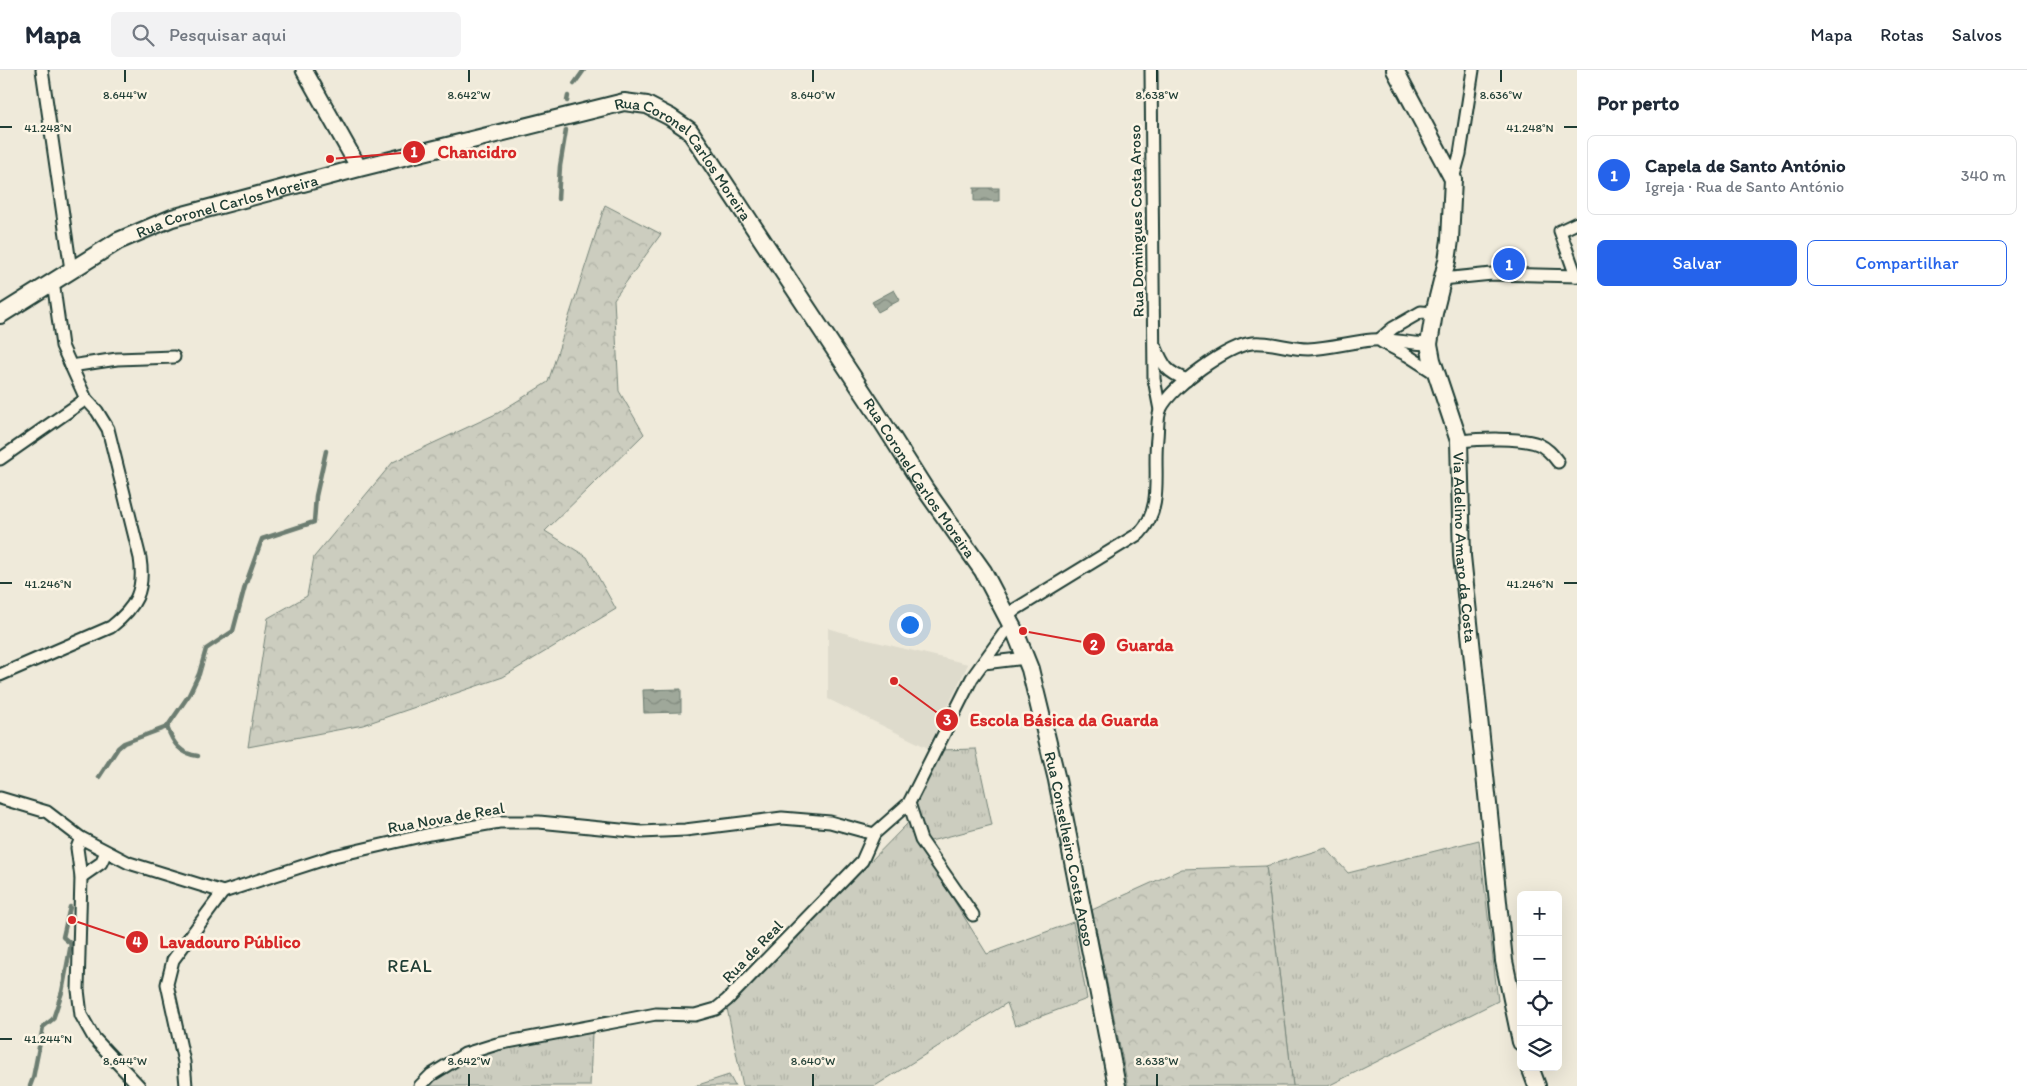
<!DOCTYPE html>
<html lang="pt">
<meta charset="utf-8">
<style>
body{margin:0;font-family:Itim,sans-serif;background:#f2f2f3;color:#1f2937}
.controls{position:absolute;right:15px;bottom:15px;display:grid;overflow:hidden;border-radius:8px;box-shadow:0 5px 20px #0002}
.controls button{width:45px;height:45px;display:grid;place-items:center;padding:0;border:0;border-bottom:1px solid #e0e1e3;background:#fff;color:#1f2937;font:25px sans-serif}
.you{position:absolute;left:909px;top:554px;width:18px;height:18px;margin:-12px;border:4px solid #fff;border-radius:50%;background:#1a73e8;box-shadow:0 0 0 8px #1a73e833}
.badge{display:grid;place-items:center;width:32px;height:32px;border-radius:50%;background:#2563eb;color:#fff;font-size:16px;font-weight:700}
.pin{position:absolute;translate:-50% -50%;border:2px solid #fff;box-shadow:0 1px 5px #0006}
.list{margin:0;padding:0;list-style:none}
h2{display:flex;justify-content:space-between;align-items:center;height:65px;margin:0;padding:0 20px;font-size:21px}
h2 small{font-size:16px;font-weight:400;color:#747a83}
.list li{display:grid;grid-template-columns:32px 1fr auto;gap:15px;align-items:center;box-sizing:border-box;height:80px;margin:0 10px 10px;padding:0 10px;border:1px solid #e0e1e3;border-radius:8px}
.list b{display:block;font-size:19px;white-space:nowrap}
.list p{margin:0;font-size:16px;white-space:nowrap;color:#747a83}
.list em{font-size:16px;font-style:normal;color:#747a83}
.actions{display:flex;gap:10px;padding:15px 20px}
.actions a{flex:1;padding:11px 0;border:1px solid #2563eb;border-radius:8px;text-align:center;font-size:18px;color:#2563eb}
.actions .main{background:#2563eb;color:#fff}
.icon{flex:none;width:28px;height:28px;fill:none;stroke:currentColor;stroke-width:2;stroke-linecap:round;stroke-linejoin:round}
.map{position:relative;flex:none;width:1577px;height:1016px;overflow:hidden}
header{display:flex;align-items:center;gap:30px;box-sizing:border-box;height:70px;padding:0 25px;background:#fff;border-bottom:1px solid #e0e1e3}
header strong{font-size:24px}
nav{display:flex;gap:28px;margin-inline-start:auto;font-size:18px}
.search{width:350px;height:45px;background:#f2f2f3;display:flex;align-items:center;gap:12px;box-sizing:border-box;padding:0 18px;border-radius:8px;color:#747a83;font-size:19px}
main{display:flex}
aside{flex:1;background:#fff}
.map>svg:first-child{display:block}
.built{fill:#dedbcc}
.grass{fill:url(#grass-tufts);stroke:#76857a}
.forest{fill:url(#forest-crowns);stroke:#76857a}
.water{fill:url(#water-waves);stroke:#6c7d71}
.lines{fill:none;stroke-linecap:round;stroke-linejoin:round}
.stream{stroke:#6c7d71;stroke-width:4.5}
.minor-casing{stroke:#1f3d34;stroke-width:15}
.tertiary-casing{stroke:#1f3d34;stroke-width:19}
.secondary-casing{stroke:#1f3d34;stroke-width:20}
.minor{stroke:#fcf5e5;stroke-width:11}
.tertiary{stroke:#fcf5e5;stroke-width:15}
.secondary{stroke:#fcf5e5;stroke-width:16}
.ticks{fill:none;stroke:#1f3d34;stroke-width:2}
.labels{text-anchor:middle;stroke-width:5;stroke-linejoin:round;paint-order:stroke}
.street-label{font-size:16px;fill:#1f3d34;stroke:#fcf5e5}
.neighbourhood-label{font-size:18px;letter-spacing:1px;fill:#1f3d34;stroke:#fcf5e5}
.ticks-label{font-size:12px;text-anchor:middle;fill:#1f3d34;stroke:#fcf5e5;stroke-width:5;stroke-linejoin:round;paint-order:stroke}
.leader{fill:none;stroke:#d62828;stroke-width:2}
.callout-dot{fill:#d62828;stroke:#fcf5e5;stroke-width:2}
.mark-label{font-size:15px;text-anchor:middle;font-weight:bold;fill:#fff}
.callout-label{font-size:18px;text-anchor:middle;font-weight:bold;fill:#d62828;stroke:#fcf5e5;stroke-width:5;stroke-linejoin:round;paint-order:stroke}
</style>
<header>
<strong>Mapa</strong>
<div class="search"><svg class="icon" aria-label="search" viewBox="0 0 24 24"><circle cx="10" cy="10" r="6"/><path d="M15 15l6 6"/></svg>Pesquisar aqui</div>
<nav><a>Mapa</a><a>Rotas</a><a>Salvos</a></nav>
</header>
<main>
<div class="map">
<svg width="1577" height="1016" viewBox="0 0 1577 1016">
<defs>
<pattern id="grass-tufts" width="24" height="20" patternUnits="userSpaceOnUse" patternTransform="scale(1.25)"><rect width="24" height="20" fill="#cccdbf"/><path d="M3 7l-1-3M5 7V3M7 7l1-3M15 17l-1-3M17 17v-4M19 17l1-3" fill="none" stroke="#afb1a5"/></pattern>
<pattern id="forest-crowns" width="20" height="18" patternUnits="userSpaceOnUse" patternTransform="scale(1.25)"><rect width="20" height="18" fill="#cccdbf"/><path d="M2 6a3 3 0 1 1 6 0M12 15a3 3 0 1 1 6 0" fill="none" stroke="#afb1a5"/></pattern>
<pattern id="water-waves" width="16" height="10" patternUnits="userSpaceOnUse" patternTransform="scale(1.25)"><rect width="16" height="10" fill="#9fa89a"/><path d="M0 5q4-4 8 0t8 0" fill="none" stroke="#818a7e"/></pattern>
</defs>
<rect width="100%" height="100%" fill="#efeada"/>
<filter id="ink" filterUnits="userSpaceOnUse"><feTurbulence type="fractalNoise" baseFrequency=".02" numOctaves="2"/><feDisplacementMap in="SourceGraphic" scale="10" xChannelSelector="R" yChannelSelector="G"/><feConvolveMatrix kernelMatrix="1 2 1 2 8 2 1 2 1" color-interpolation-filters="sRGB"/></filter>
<g filter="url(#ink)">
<polygon class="built" points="828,558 864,569 968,594 928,678 828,629"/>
<g class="grass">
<polygon points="976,679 992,755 919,774 987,884 1073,852 1087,929 1015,956 1007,933 875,1016 743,1016 727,938 907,754 940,680"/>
<polygon points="1479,770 1498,931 1328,1016 1293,1016 1266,796 1326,778 1348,803"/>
<polygon points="592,963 590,1016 431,1016 439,1006 485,981"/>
<polygon points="729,1005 735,1016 695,1016"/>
</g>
<g class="forest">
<polygon points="605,135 661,164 614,229 619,321 644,364 545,461 587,487 616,539 503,607 363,655 248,677 268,548 307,526 314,487 393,392 498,343 548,312"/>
<polygon points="1266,796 1293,1016 1128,1016 1092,840 1182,799"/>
</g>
<g class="water">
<rect x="974" y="118" width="25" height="13"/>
<polygon points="894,220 900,230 878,242 872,232"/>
<polygon points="681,619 681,642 644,643 643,620"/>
</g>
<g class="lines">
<g class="stream">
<polyline points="574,14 584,0"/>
<polyline points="567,31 568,26"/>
<polyline points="558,129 560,96 566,60"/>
<polyline points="167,657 189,625 199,604 206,579 233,561 245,516 262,469 314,452 316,426 326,381"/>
<path d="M99,707L118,678L124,673L167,657C173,673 180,684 198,686"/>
<polyline points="30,1016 33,1008 43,957 53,949 62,922 71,874 63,867 70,837"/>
</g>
<defs>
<g id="minor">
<polyline points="42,0 71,200"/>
<polyline points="1151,0 1154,309 1160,340"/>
<polyline points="1453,109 1460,84 1473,0"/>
<polyline points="1576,206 1560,161 1577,153"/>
<polyline points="1442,209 1492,204 1577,206"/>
<polyline points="1379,270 1393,258 1421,242 1434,243"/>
<polyline points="1382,272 1407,285 1438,305"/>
<path d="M1156,278C1164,297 1167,302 1187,310"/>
<polyline points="71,296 117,289 174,287"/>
<path d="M1459,371C1478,369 1520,367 1538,374C1547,378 1552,384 1558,392"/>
<polyline points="0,389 86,329"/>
<path d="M1008,546L1016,539L1140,463C1164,437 1153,401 1157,368C1158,359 1157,346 1161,338C1172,316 1227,276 1252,273C1271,271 1289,279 1308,279C1330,278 1351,272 1372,270C1392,268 1410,274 1429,274"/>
<polyline points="984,593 1026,588"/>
<path d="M0,605L111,557C136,537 145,521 140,488L108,359L97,341L86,329L62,276L53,211"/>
<polyline points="0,728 47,742 81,768 129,793 223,822 334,786 430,764 499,752 539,752 641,762 685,760 782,748 830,752 874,764"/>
<polyline points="909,733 921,770 973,845"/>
<polyline points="81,768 77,778 81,807 78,920 81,945 94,968 139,1016"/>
<polyline points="81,807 101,793 106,782"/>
<polyline points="186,1016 184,992 167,914 173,890 223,822"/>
<polyline points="420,1016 431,1005 465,984 497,974 656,944 695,945 716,939 727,930 862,791 874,764 909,733 972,608 1005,562 1012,555"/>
</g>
<polyline id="tertiary" points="304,0 359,98"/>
<g id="secondary">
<path id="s1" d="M1395,0L1453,109L1450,170L1447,191L1434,243L1429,274L1432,290L1459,371L1462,486L1488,734L1504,891L1521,972"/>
<path id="s2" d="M0,245L118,171L172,148L359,98L624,32L647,35L670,47L689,60L702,79L876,342L925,419L983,501L1016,564L1030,599L1057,710L1117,1016"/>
<polyline points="1530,997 1537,1016"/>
</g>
</defs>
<use href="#minor" class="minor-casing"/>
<use href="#tertiary" class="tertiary-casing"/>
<use href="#secondary" class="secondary-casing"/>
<use href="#minor" class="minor"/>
<use href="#tertiary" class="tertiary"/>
<use href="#secondary" class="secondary"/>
</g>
</g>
<path class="ticks" d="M125,0V12M469,0V12M813,0V12M1157,0V12M1501,0V12M0,57H12M1564,57H1577M0,513H12M1564,513H1577M0,969H12M125,1004V1016M469,1004V1016M813,1004V1016M1157,1004V1016"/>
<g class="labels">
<g class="street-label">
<text dy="6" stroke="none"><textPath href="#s2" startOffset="749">Rua Coronel Carlos Moreira</textPath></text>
<text dy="6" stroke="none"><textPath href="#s2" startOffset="254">Rua Coronel Carlos Moreira</textPath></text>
<text transform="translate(1136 151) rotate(-91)" y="6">Rua Domingues Costa Aroso</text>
<text dy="6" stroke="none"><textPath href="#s2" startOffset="1154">Rua Coronel Carlos Moreira</textPath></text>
<text dy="6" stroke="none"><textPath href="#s1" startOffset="499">Via Adelino Amaro da Costa</textPath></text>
<text transform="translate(446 747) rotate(-10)" y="6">Rua Nova de Real</text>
<text dy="6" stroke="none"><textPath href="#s2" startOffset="1560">Rua Conselheiro Costa Aroso</textPath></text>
<text transform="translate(752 881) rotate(-46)" y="6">Rua de Real</text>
</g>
<g class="neighbourhood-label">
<text x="410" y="902">REAL</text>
</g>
</g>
<g class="ticks-label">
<text x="125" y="29">8.644°W</text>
<text x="469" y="29">8.642°W</text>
<text x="813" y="29">8.640°W</text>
<text x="1157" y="29">8.638°W</text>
<text x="1501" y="29">8.636°W</text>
<text x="48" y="62">41.248°N</text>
<text x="1530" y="62">41.248°N</text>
<text x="48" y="518">41.246°N</text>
<text x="1530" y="518">41.246°N</text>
<text x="48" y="973">41.244°N</text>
<text x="125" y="995">8.644°W</text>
<text x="469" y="995">8.642°W</text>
<text x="813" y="995">8.640°W</text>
<text x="1157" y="995">8.638°W</text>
</g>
<path class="leader" d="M330 89L414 82M1023 561L1094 574M894 611L947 650M72 850L137 872"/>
<g class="callout-dot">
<circle cx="330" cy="89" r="5"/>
<circle cx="1023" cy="561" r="5"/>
<circle cx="894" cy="611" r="5"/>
<circle cx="72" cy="850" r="5"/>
<circle cx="414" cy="82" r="12"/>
<circle cx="1094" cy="574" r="12"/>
<circle cx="947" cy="650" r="12"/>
<circle cx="137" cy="872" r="12"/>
</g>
<g class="mark-label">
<text x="414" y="87">1</text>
<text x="1094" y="580">2</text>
<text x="947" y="655">3</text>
<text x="137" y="877">4</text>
</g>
<g class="callout-label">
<text x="477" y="88">Chancidro</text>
<text x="1145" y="581">Guarda</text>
<text x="1064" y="656">Escola Básica da Guarda</text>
<text x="230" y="878">Lavadouro Público</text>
</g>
</svg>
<div class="controls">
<button>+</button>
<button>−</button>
<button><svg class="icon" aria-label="locate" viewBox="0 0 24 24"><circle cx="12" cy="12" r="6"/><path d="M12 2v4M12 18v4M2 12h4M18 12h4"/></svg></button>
<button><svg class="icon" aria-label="layers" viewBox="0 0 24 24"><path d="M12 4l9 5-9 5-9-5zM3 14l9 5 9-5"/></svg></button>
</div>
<div class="you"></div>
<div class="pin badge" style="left:1509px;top:194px">1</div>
</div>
<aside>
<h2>Por perto<small></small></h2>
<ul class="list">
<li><span class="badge">1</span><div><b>Capela de Santo António</b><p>Igreja · Rua de Santo António</p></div><em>340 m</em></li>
</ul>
<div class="actions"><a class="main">Salvar</a><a>Compartilhar</a></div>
</aside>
</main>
